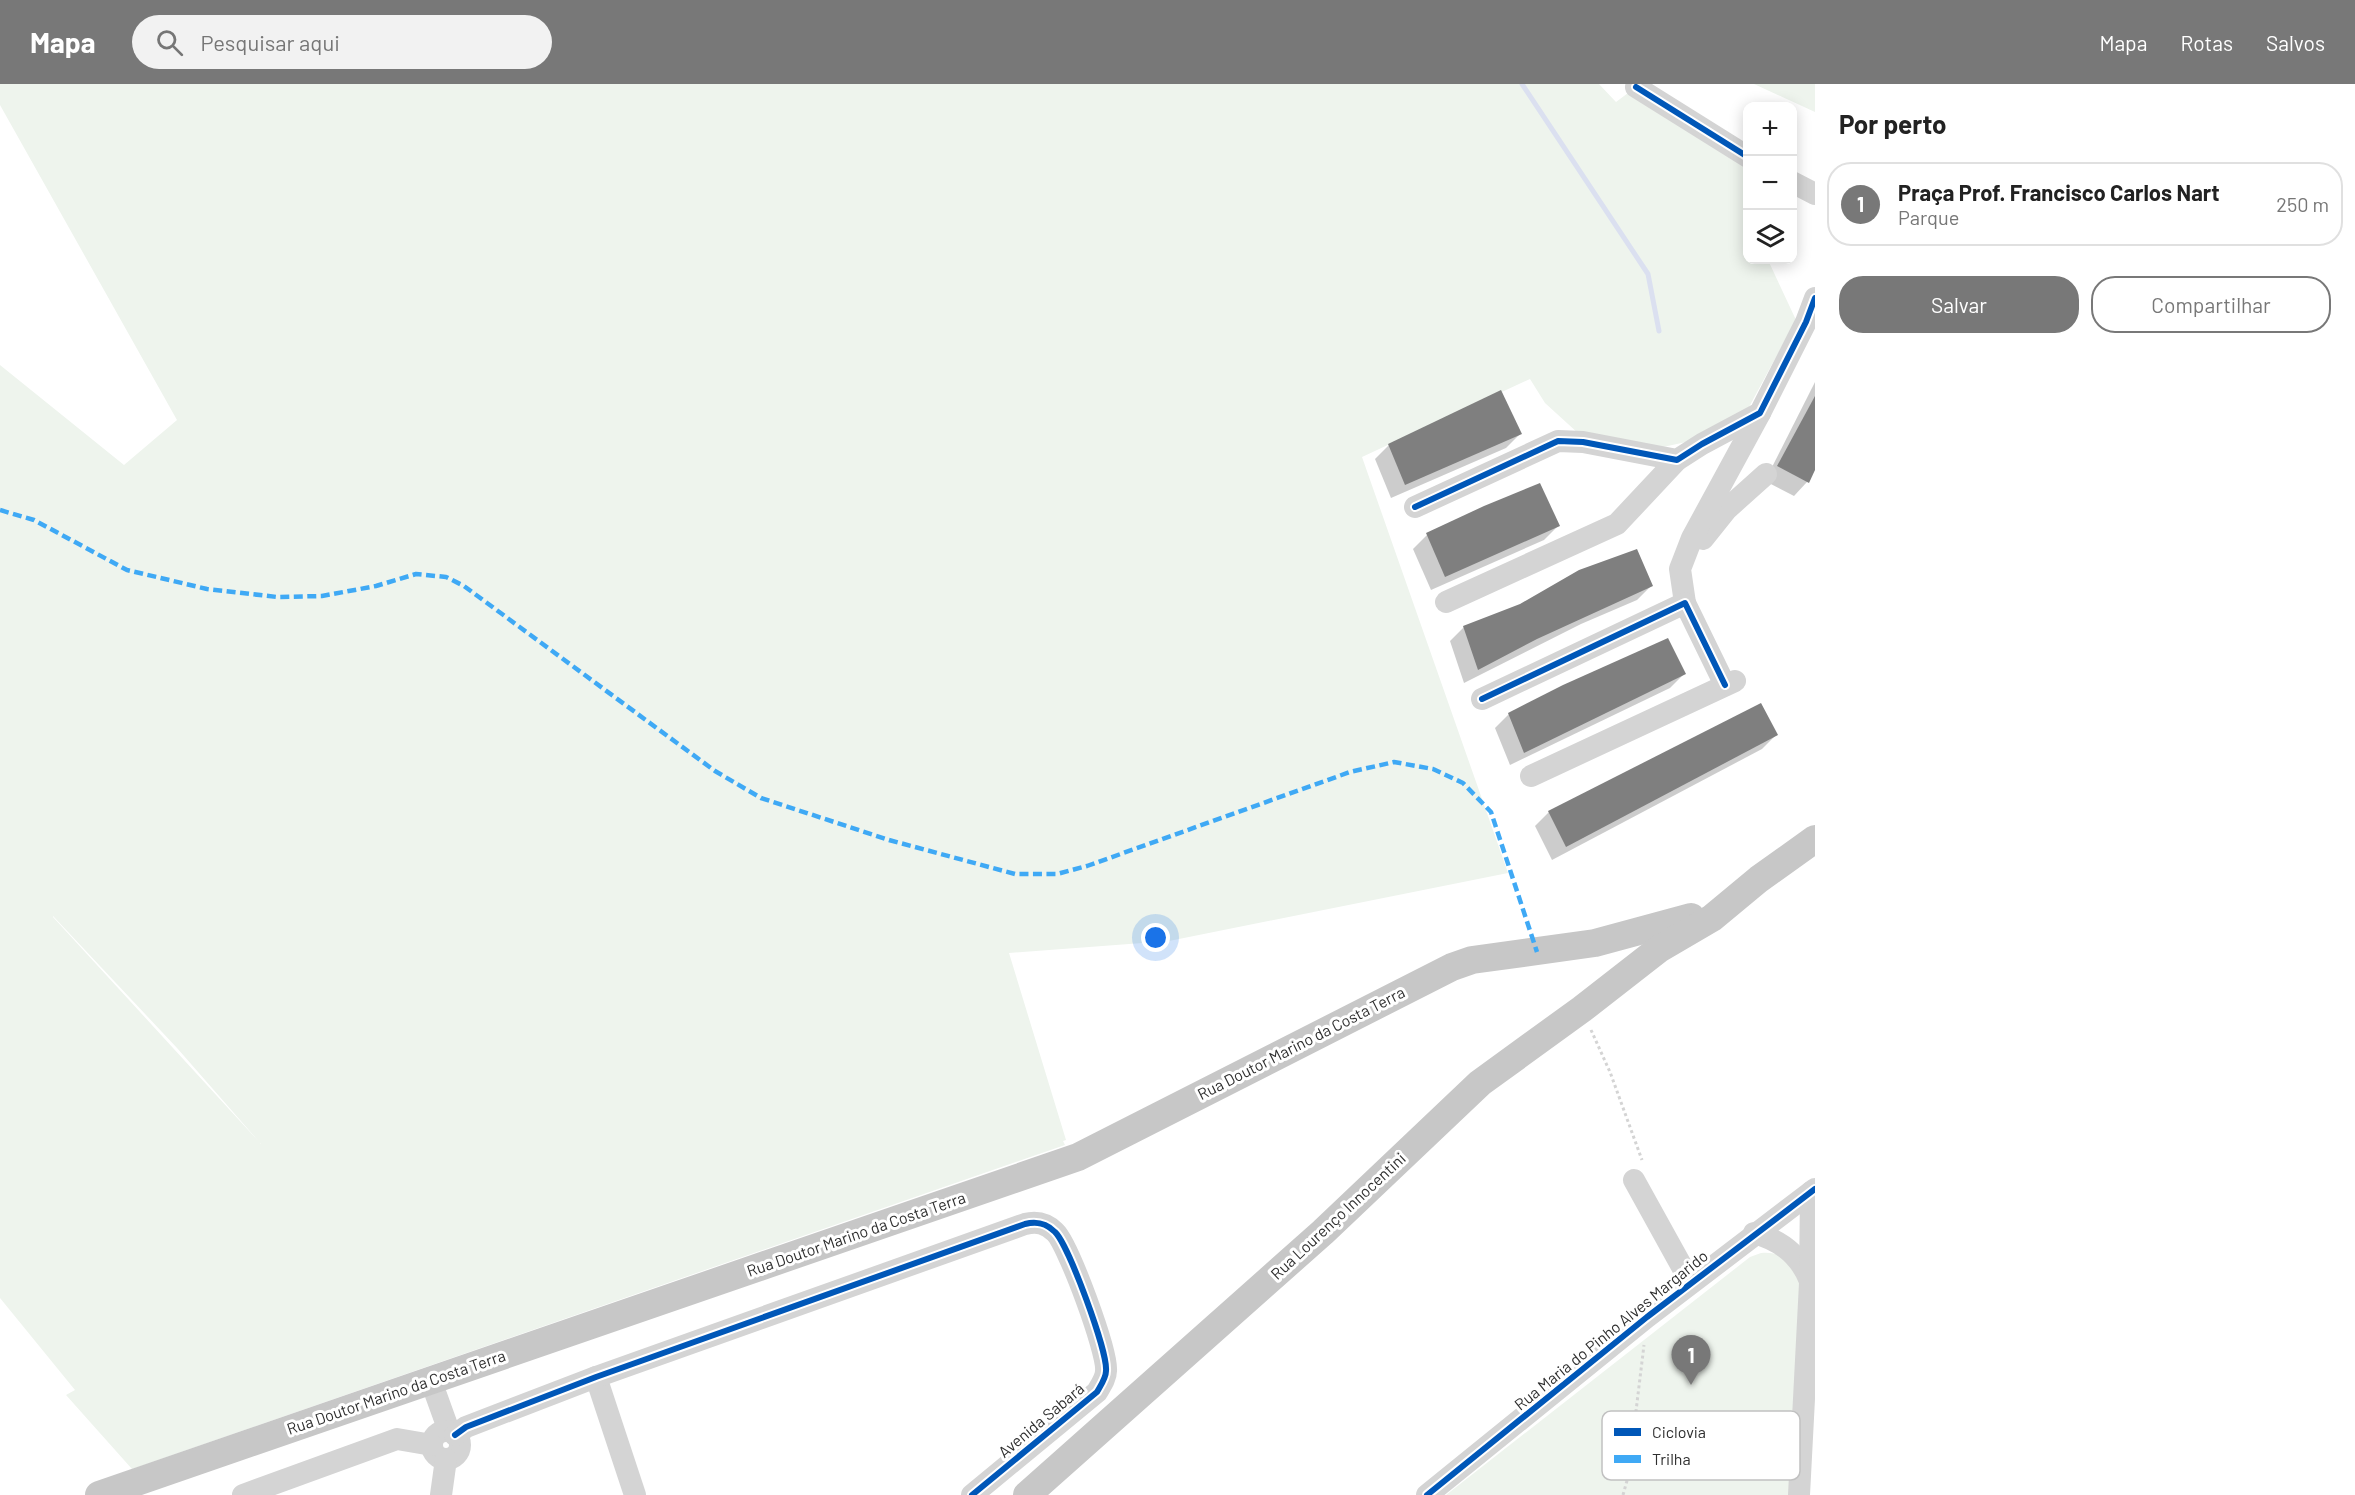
<!DOCTYPE html>
<html lang="pt">
<meta charset="utf-8">
<style>
body{margin:0;font-family:Barlow,sans-serif;background:#f2f2f2;color:#222}
.controls{position:absolute;right:18px;top:18px;display:grid;overflow:hidden;border-radius:12px;box-shadow:0 3px 15px #0003}
.controls button{width:54px;height:54px;display:grid;place-items:center;padding:0;border:0;border-bottom:2px solid #e0e0e0;background:#fff;color:#222;font:30px sans-serif}
.you{position:absolute;left:1156px;top:854px;width:21px;height:21px;margin:-15px;border:4px solid #fff;border-radius:50%;background:#1a73e8;box-shadow:0 0 0 9px #1a73e833}
.badge{display:grid;place-items:center;width:39px;height:39px;border-radius:50%;background:#787878;color:#fff;font-size:20px;font-weight:700}
.pin{position:absolute;translate:-50% -50px;filter:drop-shadow(0 2px 3px #0008)}
.pin::after{content:'';position:absolute;top:32px;width:21px;height:18px;background:inherit;clip-path:polygon(0 0,100% 0,50% 100%)}
.list{margin:0;padding:0;list-style:none}
h2{display:flex;justify-content:space-between;align-items:center;height:78px;margin:0;padding:0 24px;font-size:26px}
h2 small{font-size:20px;font-weight:400;color:#767676}
.list li{display:grid;grid-template-columns:39px 1fr auto;gap:18px;align-items:center;box-sizing:border-box;height:84px;margin:0 12px 12px;padding:0 12px;border:2px solid #e0e0e0;border-radius:24px}
.list b{display:block;font-size:22px;white-space:nowrap}
.list p{margin:0;font-size:20px;white-space:nowrap;color:#767676}
.list em{font-size:20px;font-style:normal;color:#767676}
.actions{display:flex;gap:12px;padding:18px 24px}
.actions a{flex:1;padding:14px 0;border:2px solid #787878;border-radius:24px;text-align:center;font-size:21px;color:#787878}
.actions .main{background:#787878;color:#fff}
.icon{flex:none;width:33px;height:33px;fill:none;stroke:currentColor;stroke-width:2;stroke-linecap:round;stroke-linejoin:round}
.map{position:relative;flex:none;width:1815px;height:1411px;overflow:hidden}
header{display:flex;align-items:center;gap:36px;box-sizing:border-box;height:84px;padding:0 30px;background:#787878;color:#fff}
header strong{font-size:28px}
nav{display:flex;gap:33px;margin-inline-start:auto;font-size:21px}
.search{width:420px;height:54px;background:#f2f2f2;display:flex;align-items:center;gap:15px;box-sizing:border-box;padding:0 21px;border-radius:33px;color:#767676;font-size:22px}
main{display:flex}
aside{flex:1;background:#fff}
.map>svg:first-child{display:block}
.green{fill:#eef4ed;fill-rule:evenodd}
.shadow{fill:#0003}
.lines{fill:none;stroke-linecap:round;stroke-linejoin:round}
.stream{stroke:#dbe0f0;stroke-width:5}
.building{fill:#7f7f7f}
.path{stroke:#d4d4d4;stroke-width:3;stroke-dasharray:3 3;stroke-linecap:butt}
.minor{stroke:#d4d4d4;stroke-width:22}
.major{stroke:#c7c7c7;stroke-width:28}
.quiet{stroke:#3fa9f5;stroke-width:4.5;stroke-dasharray:9 4.5;stroke-linecap:butt}
.cycleway-casing{stroke:#fff;stroke-width:10}
.cycleway{stroke:#0057b8;stroke-width:6}
.labels{text-anchor:middle;stroke-width:6;stroke-linejoin:round;paint-order:stroke}
.street-label{font-size:16px;fill:#2f2f2f;stroke:#fff}
.key{fill:#fff;stroke:#c1c1c1;stroke-width:1.5}
.key-label{font-size:16px;fill:#2f2f2f}
</style>
<header>
<strong>Mapa</strong>
<div class="search"><svg class="icon" aria-label="search" viewBox="0 0 24 24"><circle cx="10" cy="10" r="6"/><path d="M15 15l6 6"/></svg>Pesquisar aqui</div>
<nav><a>Mapa</a><a>Rotas</a><a>Salvos</a></nav>
</header>
<main>
<div class="map">
<svg width="1815" height="1411" viewBox="0 0 1815 1411">
<rect width="100%" height="100%" fill="#fff"/>
<g class="green">
<path d="M0,0H1599L1616,18L1636,3L1747,73C1747,84 1744,124 1747,130L1748,176H1768L1796,236L1749,323L1700,355L1663,363L1579,350L1545,319L1530,295L1362,373L1508,789L1169,857L1009,869L1066,1056L1063,1057L1065,1061L132,1385L66,1311L75,1306L0,1214V281L124,381L177,336L0,21ZM53,832L177,964L261,1060L53,833Z"/>
<polygon points="1754,0 1815,0 1815,28"/>
<path d="M1761,1169C1784,1167 1791,1179 1800,1198L1791,1411H1446L1750,1173Z"/>
</g>
<g class="shadow">
<polygon points="1815,298 1815,382 1807,398 1794,412 1765,397"/>
<polygon points="1520,350 1506,364 1391,414 1375,375 1389,361"/>
<polygon points="1558,442 1544,456 1431,506 1413,465 1427,451"/>
<polygon points="1651,502 1637,516 1581,540 1464,599 1450,557 1464,543"/>
<polygon points="1684,590 1670,604 1510,681 1495,644 1509,630"/>
<polygon points="1760,621 1776,651 1762,665 1552,776 1535,742 1549,728"/>
</g>
<g class="lines">
<polyline class="stream" points="1522,0 1648,190 1659,247"/>
</g>
<g class="building">
<polygon points="1501,306 1522,350 1405,401 1388,360"/>
<polygon points="1815,312 1815,386 1809,399 1777,382"/>
<polygon points="1540,399 1560,442 1445,493 1426,449 1484,422"/>
<polygon points="1637,465 1653,502 1537,555 1478,586 1463,542 1520,520 1579,486"/>
<polygon points="1668,554 1686,590 1524,669 1508,629 1563,601"/>
<polygon points="1761,619 1778,651 1566,763 1548,727"/>
</g>
<g class="lines">
<g class="path">
<polyline points="1591,946 1610,988 1642,1076"/>
<path d="M1628,1393C1683,1373 1724,1364 1782,1374"/>
<polyline points="1623,1411 1628,1393 1644,1261"/>
</g>
<g class="minor">
<polyline points="1636,3 1748,73"/>
<polyline points="1792,98 1815,110"/>
<polyline points="1415,423 1558,357 1583,358 1677,376 1702,360 1760,329 1806,238 1815,214"/>
<polyline points="1703,455 1727,425 1766,390"/>
<polyline points="1446,518 1617,440 1677,376"/>
<polyline points="1685,519 1680,485 1692,454 1760,329"/>
<polyline points="1482,615 1685,519 1725,601"/>
<polyline points="1531,692 1735,597"/>
<polyline points="1634,1096 1691,1199"/>
<path d="M1754,1149C1781,1156 1800,1171 1810,1197"/>
<polyline points="596,1293 635,1411"/>
<polyline points="431,1297 449,1347"/>
<circle cx="446" cy="1361" r="14"/>
<path d="M455,1351L466,1343L596,1293L1025,1140C1037,1137 1046,1139 1055,1148C1068,1160 1108,1268 1106,1287C1106,1294 1101,1301 1097,1308L972,1411"/>
<polyline points="243,1411 397,1355 432,1361"/>
<polyline points="441,1411 446,1375"/>
<polyline points="1427,1411 1647,1233 1815,1105"/>
<polyline points="1799,1411 1810,1199 1811,1108"/>
</g>
<g class="major">
<polyline points="99,1411 1078,1073 1452,883 1472,876 1595,859 1691,833"/>
<polyline points="1027,1411 1323,1148 1480,999 1582,925 1659,865 1712,834 1759,795 1815,755"/>
</g>
<polyline class="quiet" points="0,426 34,436 127,486 207,505 277,513 322,512 376,502 416,490 446,493 464,502 715,687 761,714 889,756 1015,790 1057,790 1087,782 1350,688 1394,678 1433,685 1463,699 1491,728 1537,868"/>
<defs>
<g id="cycleway">
<polyline points="1636,3 1748,73"/>
<polyline points="1415,423 1558,357 1583,358 1677,376 1702,360 1760,329 1806,238 1815,214"/>
<polyline points="1482,615 1685,519 1725,601"/>
<path d="M455,1351L466,1343L596,1293L1025,1140C1037,1137 1046,1139 1055,1148C1068,1160 1108,1268 1106,1287C1106,1294 1101,1301 1097,1308L972,1411"/>
<polyline points="1427,1411 1647,1233 1815,1105"/>
</g>
</defs>
<use href="#cycleway" class="cycleway-casing"/>
<use href="#cycleway" class="cycleway"/>
</g>
<g class="labels">
<g class="street-label">
<text transform="translate(1301 959) rotate(-27)" y="6">Rua Doutor Marino da Costa Terra</text>
<text transform="translate(1338 1132) rotate(-43)" y="6">Rua Lourenço Innocentini</text>
<text transform="translate(856 1150) rotate(-19)" y="6">Rua Doutor Marino da Costa Terra</text>
<text transform="translate(1611 1246) rotate(-39)" y="6">Rua Maria do Pinho Alves Margarido</text>
<text transform="translate(396 1308) rotate(-19)" y="6">Rua Doutor Marino da Costa Terra</text>
<text transform="translate(1041 1336) rotate(-40)" y="6">Avenida Sabará</text>
</g>
</g>
<rect x="1602" y="1327" width="198" height="69" rx="9" class="key"/>
<rect x="1614" y="1344" width="27" height="8" fill="#0057b8"/>
<rect x="1614" y="1371" width="27" height="8" fill="#3fa9f5"/>
<g class="key-label">
<text x="1652" y="1354">Ciclovia</text>
<text x="1652" y="1381">Trilha</text>
</g>
</svg>
<div class="controls">
<button>+</button>
<button>−</button>
<button><svg class="icon" aria-label="layers" viewBox="0 0 24 24"><path d="M12 4l9 5-9 5-9-5zM3 14l9 5 9-5"/></svg></button>
</div>
<div class="you"></div>
<div class="pin badge" style="left:1691px;top:1301px">1</div>
</div>
<aside>
<h2>Por perto<small></small></h2>
<ul class="list">
<li><span class="badge">1</span><div><b>Praça Prof. Francisco Carlos Nart</b><p>Parque</p></div><em>250 m</em></li>
</ul>
<div class="actions"><a class="main">Salvar</a><a>Compartilhar</a></div>
</aside>
</main>
